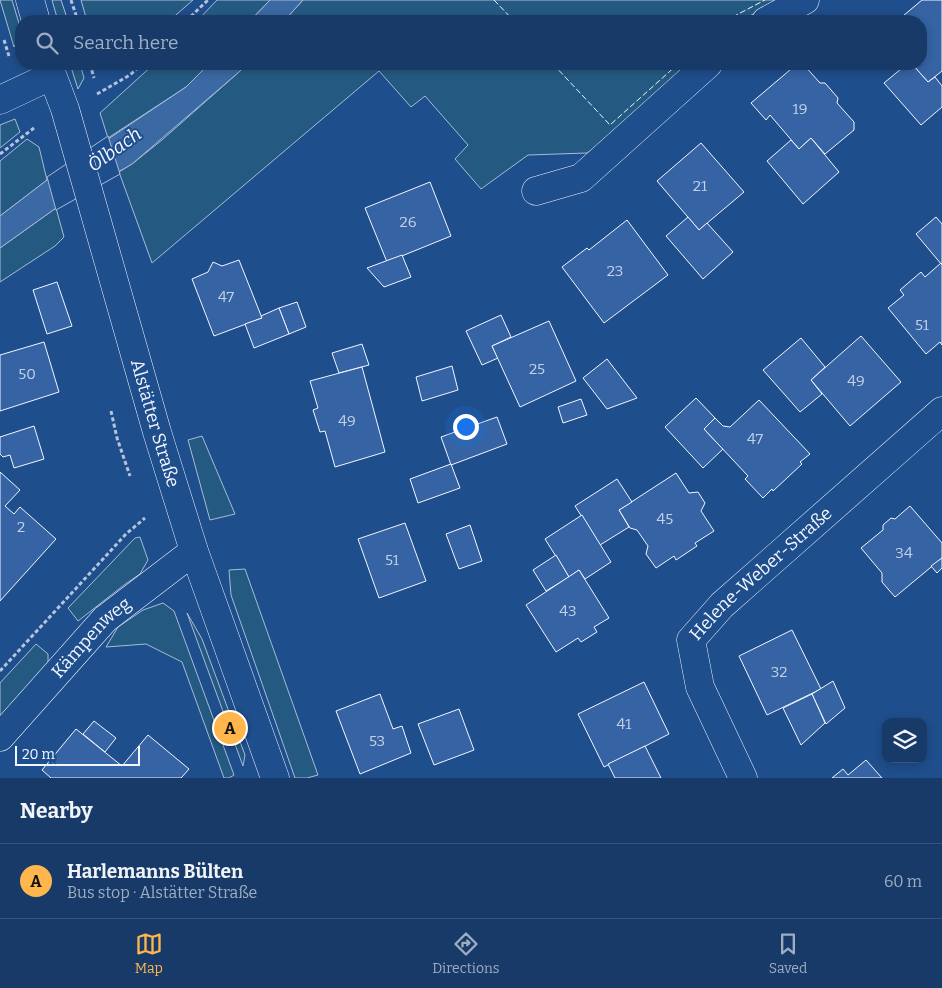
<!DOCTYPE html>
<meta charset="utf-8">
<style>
body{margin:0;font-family:Bitter,serif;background:#244571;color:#f1f3f6}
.controls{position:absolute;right:15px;bottom:15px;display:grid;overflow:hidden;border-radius:10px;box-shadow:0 2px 8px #0003}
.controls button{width:45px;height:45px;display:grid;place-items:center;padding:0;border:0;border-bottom:1px solid #36547d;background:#173a69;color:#f1f3f6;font:25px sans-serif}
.scale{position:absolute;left:15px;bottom:12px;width:125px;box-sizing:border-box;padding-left:5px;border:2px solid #f2f6ff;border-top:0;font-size:14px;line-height:18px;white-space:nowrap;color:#f2f6ff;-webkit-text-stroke:4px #1f4e8c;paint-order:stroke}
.you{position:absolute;left:465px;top:426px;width:18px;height:18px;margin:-12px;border:4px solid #fff;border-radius:50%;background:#1a73e8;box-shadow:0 0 0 8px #1a73e833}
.badge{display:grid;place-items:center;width:32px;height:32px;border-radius:50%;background:#ffb74d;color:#111;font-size:16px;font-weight:700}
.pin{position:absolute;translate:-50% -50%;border:2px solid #fff;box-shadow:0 1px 5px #0006}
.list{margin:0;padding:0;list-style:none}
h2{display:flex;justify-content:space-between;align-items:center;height:65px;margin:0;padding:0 20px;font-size:21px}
h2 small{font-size:16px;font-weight:400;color:#9eadc0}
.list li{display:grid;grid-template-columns:32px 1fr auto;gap:15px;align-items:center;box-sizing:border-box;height:75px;padding:0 20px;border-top:1px solid #36547d}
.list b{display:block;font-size:19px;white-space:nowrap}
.list p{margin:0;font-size:16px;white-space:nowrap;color:#9eadc0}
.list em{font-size:16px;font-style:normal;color:#9eadc0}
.icon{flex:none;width:28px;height:28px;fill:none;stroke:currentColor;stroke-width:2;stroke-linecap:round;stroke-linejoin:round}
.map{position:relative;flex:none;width:942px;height:778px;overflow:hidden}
.search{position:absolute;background:#173a69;box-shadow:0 2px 8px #0003;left:15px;right:15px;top:15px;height:55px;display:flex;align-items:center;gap:12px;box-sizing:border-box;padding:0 18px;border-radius:20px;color:#9eadc0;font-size:19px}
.sheet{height:140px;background:#173a69}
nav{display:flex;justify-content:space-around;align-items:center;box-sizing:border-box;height:70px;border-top:1px solid #36547d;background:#173a69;font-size:14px;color:#9eadc0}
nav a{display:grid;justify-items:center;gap:2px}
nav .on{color:#ffb74d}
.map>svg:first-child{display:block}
.green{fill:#245a82;stroke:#a8bbd7}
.water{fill:#3b69a3;stroke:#a8bbd7}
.pier{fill:#1f4e8c;stroke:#a8bbd7}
.building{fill:#3563a3;stroke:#f2f6ff}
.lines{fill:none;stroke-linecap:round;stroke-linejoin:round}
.street-casing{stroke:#f2f6ff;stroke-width:29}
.secondary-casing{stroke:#f2f6ff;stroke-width:29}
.path{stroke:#b3c4dc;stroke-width:3;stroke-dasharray:4 2.5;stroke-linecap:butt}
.street{stroke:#1f4e8c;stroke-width:28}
.secondary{stroke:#1f4e8c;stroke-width:28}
.fence{stroke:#f2f6ff;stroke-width:1;stroke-dasharray:6 2.5;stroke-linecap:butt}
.labels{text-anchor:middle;stroke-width:4;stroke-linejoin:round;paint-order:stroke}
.number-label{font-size:15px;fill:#c3d1e8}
.street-label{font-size:18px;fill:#f2f6ff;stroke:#1f4e8c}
.water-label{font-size:19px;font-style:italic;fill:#f2f6ff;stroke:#1f4e8c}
</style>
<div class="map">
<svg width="942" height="778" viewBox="0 0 942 778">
<rect width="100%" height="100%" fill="#1f4e8c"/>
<g class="green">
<polygon points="0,0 12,0 21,30 21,35 14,47"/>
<polygon points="52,0 61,0 68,21 58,21"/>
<polygon points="81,0 193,0 169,21 87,21"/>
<polygon points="217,0 270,0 250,21 197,21"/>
<polygon points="303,0 780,0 740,21 284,21"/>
<polygon points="70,64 80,64 84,78 78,89"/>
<polygon points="154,64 209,64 186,87 108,138 100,113"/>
<polygon points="247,64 688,64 596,147 587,153 528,155 481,189 455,159 468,145 425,96 411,107 379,71 152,263 119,172 132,164 162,140 239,72"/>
<polygon points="15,119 20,132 0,148 0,125"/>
<polygon points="27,139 39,147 47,180 0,216 0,161"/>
<polygon points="56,208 64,237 55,246 0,282 0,248"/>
<polygon points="202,436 235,514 210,520 188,440"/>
<polygon points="140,537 148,560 140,574 124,585 78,621 68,608 135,538"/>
<polygon points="245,569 318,775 307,778 295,778 231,595 229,570"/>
<polygon points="163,603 174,611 234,775 229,778 224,778 182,662 146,644 106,647 118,627 143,610"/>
<polygon points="187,613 202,639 245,755 243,766"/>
<polygon points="36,644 48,654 48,664 0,718 0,683"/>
</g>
<g class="water">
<polygon points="270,0 303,0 284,21 250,21"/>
<polygon points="209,64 247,64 239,72 132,164 56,208 0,248 0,216 47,180 186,87"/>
</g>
<polygon class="pier" points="108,136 120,174 56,210 47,177"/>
<g class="building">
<polygon points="922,0 942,0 942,71 928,82 912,64 921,64 921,21 897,21"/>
<polygon points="797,64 803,64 820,83 825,83 838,98 837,103 854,122 854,130 825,154 811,138 799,149 770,115 766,120 751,103"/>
<polygon points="907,64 912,64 928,82 935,77 942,86 942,107 921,125 884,83"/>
<polygon points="811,138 839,172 803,204 767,161 791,140 799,149"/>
<polygon points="701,143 744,192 699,230 657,181"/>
<polygon points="430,182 451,236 387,262 365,208"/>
<polygon points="688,217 699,230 707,223 733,252 703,279 666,236"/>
<polygon points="936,217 942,224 942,265 916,234"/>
<polygon points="627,220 668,275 604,323 562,267 587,248 589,250"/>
<polygon points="402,255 411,277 384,287 367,268"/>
<polygon points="239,260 262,318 214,336 192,279 208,272 213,262 222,266"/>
<polygon points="941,263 942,265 942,345 940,342 926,354 888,308 904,295 900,290 921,272 925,277"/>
<polygon points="57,282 72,326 47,334 33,290"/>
<polygon points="297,302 306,327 289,334 279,308"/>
<polygon points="279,308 289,334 254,348 245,324 262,318 261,316"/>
<polygon points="501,315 511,337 492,346 498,358 482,365 466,331"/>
<polygon points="549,321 576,381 520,407 492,346"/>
<polygon points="861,336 901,382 850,426 811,380"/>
<polygon points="801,338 825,367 811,380 822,394 800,412 763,370"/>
<polygon points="44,342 59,392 0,411 0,355"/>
<polygon points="362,344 369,365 339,373 332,353"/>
<polygon points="607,359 637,398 607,409 583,378"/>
<polygon points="452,366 458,390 422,401 416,377"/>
<polygon points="362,367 385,452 335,467 325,431 320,432 313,410 318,408 310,381"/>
<polygon points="696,398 715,418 704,429 723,449 703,468 665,427"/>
<polygon points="581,399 587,415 563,423 558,407"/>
<polygon points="759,400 810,454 800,462 802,464 773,491 772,489 763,498 745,479 748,476 704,429 715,418 723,426 730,427"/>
<polygon points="497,417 507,444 451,465 441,437"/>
<polygon points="34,426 44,459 14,468 10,455 3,457 0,454 0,437"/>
<polygon points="451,464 460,488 418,503 410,479"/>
<polygon points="0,472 20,490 5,506 14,514 20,507 56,539 0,601"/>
<polygon points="676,473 689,493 698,492 705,503 701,511 714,531 695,543 697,546 676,560 674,556 656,568 646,554 648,546 637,530 630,528 619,510"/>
<polygon points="617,479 632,502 619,510 629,527 600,545 575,506"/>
<polygon points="910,506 942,543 942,558 895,597 882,582 882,573 861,548 883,530 883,525 891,518 895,519"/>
<polygon points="582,515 611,562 585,579 579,570 569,577 545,539"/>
<polygon points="405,523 426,581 379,598 358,539"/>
<polygon points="470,525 482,561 459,569 446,534"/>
<polygon points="556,555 569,577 546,591 533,570"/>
<polygon points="942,558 942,568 937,573 931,566"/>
<polygon points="579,570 609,618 594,627 597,632 581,642 578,638 556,652 526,605"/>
<polygon points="792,630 821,689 767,715 739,656"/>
<polygon points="833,681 845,708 826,724 812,694"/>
<polygon points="644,682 669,734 604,767 578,714"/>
<polygon points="380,694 393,729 402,726 411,753 360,774 336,711"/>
<polygon points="812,694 825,723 801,745 783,708"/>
<polygon points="459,709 474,750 434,765 418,724"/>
<polygon points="94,721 116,738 105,752 83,734"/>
<polygon points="76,729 122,766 148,735 189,769 181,778 51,778 42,770"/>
<polygon points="645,746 661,778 615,778 608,764"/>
<polygon points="866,760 882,778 832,778 843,769 848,775"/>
</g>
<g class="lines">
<defs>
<g id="street">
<polyline points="766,21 805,0"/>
<polyline points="0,100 51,76"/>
<polyline points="536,191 581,178 708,64"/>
<path id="s1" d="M0,737L105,619L194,551"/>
<path id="s2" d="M743,778L700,687L691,640L722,605L942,411"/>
</g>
<g id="secondary">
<polyline points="30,0 36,21"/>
<path id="s3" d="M48,64L65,109L157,432L194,551L275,778"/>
</g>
</defs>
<use href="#street" class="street-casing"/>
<use href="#secondary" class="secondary-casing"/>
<g class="path">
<polyline points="71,0 78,21"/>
<polyline points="186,21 208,0"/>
<polyline points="4,40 9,56"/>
<polyline points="90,64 94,78"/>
<polyline points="97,94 130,75 142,64"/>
<polyline points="0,154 34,128"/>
<polyline points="111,411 117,438 130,476"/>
<polyline points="0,671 126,534 145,518"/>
</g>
<use href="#street" class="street"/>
<use href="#secondary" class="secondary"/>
<g class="fence">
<polyline points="494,0 514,21"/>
<polyline points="725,21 765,0"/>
<polyline points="553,64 610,125 678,64"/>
</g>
</g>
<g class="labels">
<g class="number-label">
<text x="800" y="114">19</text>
<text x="700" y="191">21</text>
<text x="408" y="227">26</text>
<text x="615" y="276">23</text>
<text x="226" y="302">47</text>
<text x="922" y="330">51</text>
<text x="537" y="374">25</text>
<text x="27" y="379">50</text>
<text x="856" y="386">49</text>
<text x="347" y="426">49</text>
<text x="755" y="444">47</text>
<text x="665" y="524">45</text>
<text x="21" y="532">2</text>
<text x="904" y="558">34</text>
<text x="392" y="565">51</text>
<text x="568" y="616">43</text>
<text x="779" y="677">32</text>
<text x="624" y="729">41</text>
<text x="377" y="746">53</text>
</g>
<g class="street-label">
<text dy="6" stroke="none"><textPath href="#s3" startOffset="375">Alstätter Straße</textPath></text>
<text dy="6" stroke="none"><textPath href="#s2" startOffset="245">Helene-Weber-Straße</textPath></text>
<text dy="6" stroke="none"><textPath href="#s1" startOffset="135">Kämpenweg</textPath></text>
</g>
<g class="water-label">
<text transform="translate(114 149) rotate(-36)" y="7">Ölbach</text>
</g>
</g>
</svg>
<div class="controls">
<button><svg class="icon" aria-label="layers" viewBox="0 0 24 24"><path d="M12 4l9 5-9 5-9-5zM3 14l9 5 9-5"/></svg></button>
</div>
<div class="scale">20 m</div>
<div class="you"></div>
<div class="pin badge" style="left:230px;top:728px">A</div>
<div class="search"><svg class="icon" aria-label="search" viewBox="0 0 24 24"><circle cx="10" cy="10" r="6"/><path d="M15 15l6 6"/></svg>Search here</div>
</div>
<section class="sheet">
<h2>Nearby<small></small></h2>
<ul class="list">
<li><span class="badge">A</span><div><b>Harlemanns Bülten</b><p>Bus stop · Alstätter Straße</p></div><em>60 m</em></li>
</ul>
</section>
<nav>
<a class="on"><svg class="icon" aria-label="map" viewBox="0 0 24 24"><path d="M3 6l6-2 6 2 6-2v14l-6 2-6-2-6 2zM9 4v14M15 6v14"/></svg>Map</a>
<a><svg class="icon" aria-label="directions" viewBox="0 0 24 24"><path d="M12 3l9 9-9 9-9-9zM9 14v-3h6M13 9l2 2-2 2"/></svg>Directions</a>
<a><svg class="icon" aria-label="saved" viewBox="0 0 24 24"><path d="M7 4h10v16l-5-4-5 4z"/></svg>Saved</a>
</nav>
